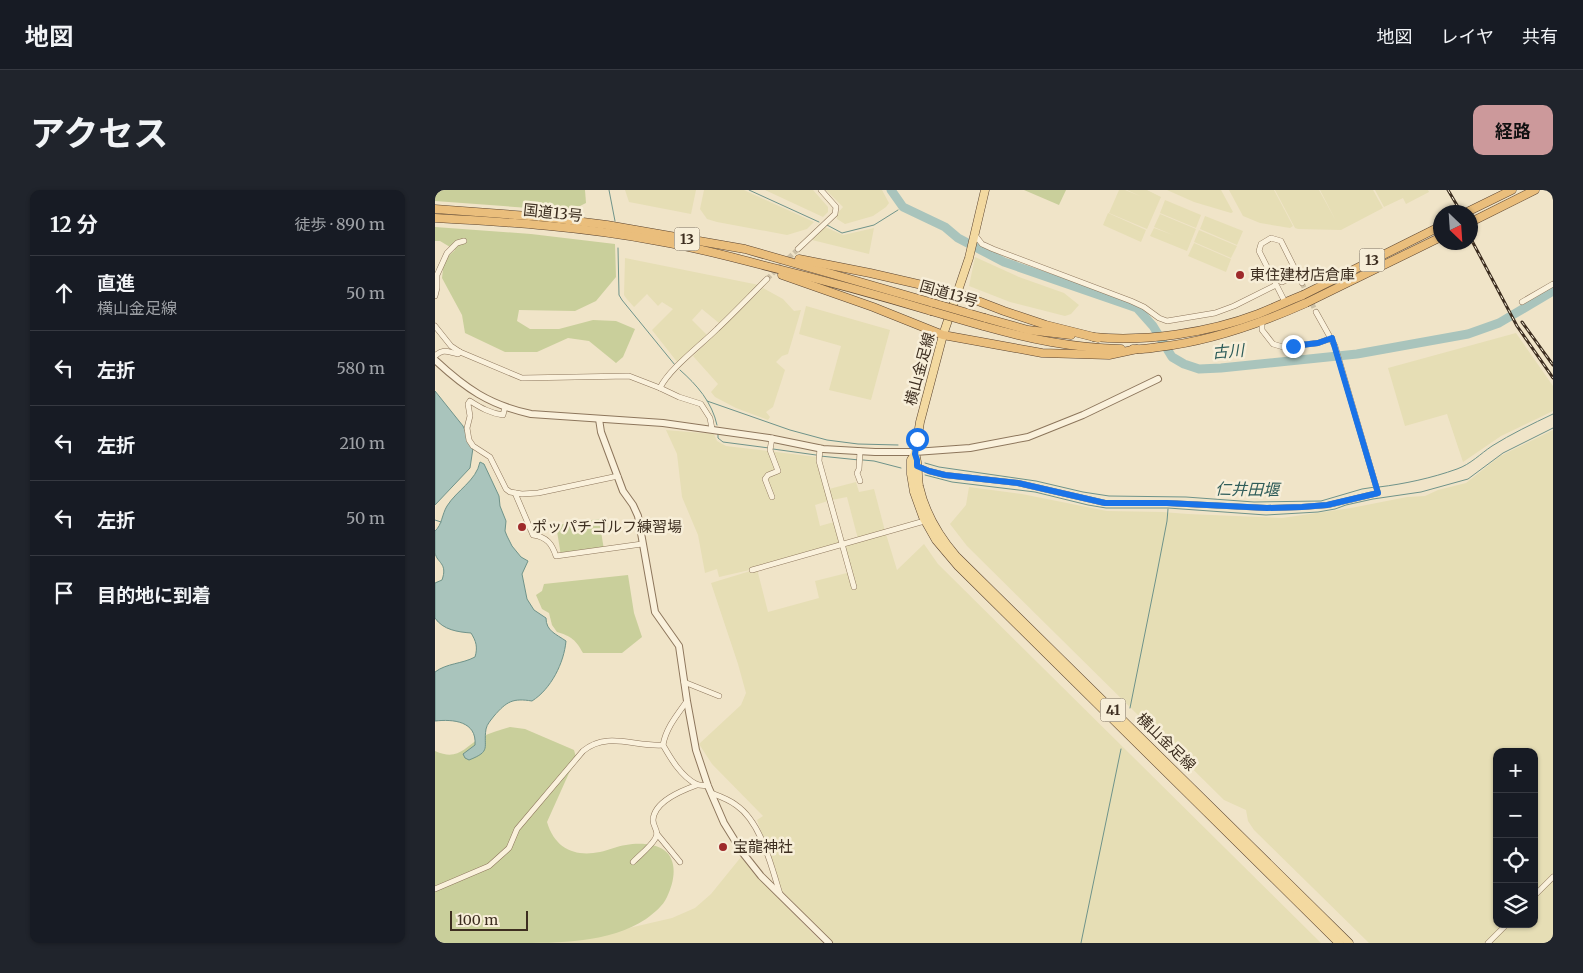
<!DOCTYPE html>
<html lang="ja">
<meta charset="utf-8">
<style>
body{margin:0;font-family:Merriweather,"Noto Sans JP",serif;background:#20242c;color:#f1f3f6}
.controls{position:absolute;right:15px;bottom:15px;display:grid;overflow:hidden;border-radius:10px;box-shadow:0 1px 4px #0004}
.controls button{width:45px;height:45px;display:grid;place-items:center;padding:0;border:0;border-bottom:1px solid #363941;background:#171b24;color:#f1f3f6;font:25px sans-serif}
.compass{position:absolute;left:998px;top:15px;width:45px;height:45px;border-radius:50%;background:#171b24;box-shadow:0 1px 4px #0004;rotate:155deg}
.scale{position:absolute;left:15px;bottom:12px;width:78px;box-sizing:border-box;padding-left:5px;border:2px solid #3d2e20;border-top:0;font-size:14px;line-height:18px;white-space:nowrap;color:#3d2e20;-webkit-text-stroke:4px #f7eed8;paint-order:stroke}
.stop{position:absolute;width:15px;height:15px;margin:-11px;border:4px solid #1a73e8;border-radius:50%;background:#fff}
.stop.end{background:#1a73e8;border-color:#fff;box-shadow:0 1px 5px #0008}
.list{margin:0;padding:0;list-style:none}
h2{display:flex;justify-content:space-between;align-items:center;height:65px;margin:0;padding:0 20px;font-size:21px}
h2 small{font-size:16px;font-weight:400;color:#9ea1a6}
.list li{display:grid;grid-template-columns:32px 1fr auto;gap:15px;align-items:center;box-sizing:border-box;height:75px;padding:0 20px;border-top:1px solid #363941}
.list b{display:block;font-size:19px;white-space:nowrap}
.list p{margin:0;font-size:16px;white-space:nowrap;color:#9ea1a6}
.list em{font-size:16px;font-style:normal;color:#9ea1a6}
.icon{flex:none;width:28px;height:28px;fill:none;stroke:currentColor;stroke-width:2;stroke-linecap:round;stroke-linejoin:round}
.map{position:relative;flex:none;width:1118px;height:753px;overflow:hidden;border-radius:10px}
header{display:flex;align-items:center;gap:30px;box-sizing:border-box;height:70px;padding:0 25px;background:#171b24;border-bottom:1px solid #363941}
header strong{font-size:24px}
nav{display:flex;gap:28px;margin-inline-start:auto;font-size:18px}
.intro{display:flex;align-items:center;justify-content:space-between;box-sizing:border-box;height:120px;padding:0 30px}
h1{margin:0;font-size:35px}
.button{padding:12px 22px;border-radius:10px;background:#cc999b;color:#111;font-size:18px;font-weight:700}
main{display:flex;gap:30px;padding:0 30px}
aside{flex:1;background:#171b24;border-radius:10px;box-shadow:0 1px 4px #0004}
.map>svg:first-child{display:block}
.farmland{fill:#e6deb5;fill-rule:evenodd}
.green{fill:#c9cf9b}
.water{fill:#a9c4bc;stroke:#6f938a}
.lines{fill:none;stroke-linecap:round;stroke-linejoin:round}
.stream{stroke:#6f938a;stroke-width:1}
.river{stroke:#a9c4bc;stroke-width:9}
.minor-tunnel{stroke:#ccc0a6;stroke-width:5;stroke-dasharray:5 2.5;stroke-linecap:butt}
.minor-casing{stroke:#8d765c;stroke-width:6}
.tertiary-casing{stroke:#8d765c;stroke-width:8}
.primary-casing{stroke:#5b4430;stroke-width:9}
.trunk-casing{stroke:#5b4430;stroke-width:9}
.minor{stroke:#faf1dc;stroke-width:5}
.tertiary{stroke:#faf1dc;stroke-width:6}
.primary{stroke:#f3d9a0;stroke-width:8}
.trunk{stroke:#eabe7c;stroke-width:8}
.rail-casing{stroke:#3d2e20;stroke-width:3}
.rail{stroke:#f7eed8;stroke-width:1;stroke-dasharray:4;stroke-linecap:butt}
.trunk-bridge-casing{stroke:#5b4430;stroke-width:9;stroke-linecap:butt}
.trunk-bridge{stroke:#eabe7c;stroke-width:8}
.route{stroke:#1a73e8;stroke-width:6}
.poi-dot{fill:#9e2a2b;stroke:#f7eed8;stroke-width:2}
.labels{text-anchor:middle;stroke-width:5;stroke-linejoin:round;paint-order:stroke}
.shield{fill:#f7eed8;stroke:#756857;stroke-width:1}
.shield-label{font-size:14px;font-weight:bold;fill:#3d2e20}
.street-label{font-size:15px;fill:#3d2e20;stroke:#f7eed8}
.poi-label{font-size:15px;fill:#3d2e20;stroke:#f7eed8;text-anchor:start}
.water-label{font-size:16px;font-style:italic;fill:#2f5d5a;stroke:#f7eed8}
</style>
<header>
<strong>地図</strong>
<nav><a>地図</a><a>レイヤ</a><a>共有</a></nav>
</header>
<div class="intro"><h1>アクセス</h1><a class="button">経路</a></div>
<main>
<aside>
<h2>12 分<small>徒歩 · 890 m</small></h2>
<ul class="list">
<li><svg class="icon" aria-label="ahead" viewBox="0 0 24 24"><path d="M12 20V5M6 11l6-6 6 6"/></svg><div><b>直進</b><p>横山金足線</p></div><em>50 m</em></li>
<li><svg class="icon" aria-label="left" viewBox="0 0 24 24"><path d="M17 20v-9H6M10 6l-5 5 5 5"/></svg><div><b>左折</b></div><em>580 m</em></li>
<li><svg class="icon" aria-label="left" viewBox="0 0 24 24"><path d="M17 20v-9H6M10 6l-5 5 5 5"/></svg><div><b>左折</b></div><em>210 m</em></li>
<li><svg class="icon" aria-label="left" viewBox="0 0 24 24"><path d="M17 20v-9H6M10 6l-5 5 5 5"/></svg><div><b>左折</b></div><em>50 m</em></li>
<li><svg class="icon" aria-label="arrive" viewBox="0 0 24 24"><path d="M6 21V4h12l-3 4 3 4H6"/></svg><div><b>目的地に到着</b></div></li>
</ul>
</aside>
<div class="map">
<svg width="1118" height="753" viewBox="0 0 1118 753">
<rect width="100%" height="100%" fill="#f0e4c8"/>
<g class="farmland">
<polygon points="190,0 261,0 256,24 194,12"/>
<polygon points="269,0 309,0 379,32 372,39 352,45 282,32 272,29 265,19"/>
<polygon points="330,0 378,0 393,17 393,22 388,27"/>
<polygon points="391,0 447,0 454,13 451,17 438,26 410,34 402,29 401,25 408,17"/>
<polygon points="684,0 690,0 705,6 692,0 712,0 726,7 712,39 674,23"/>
<polygon points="732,0 786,0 798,22 796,23 759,12"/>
<polygon points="794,0 839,0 858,36 855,38 825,33 808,26"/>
<polygon points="840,0 884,0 901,31 885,0 938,0 948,18 906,40 863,39 860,38"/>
<polygon points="940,0 993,0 994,2 971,14 968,8 949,17"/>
<polygon points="730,10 766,25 761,38 725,23"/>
<polygon points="673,23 711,40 706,52 668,35"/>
<polygon points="725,24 761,39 752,61 715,46 719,38 738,45 719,37"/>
<polygon points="770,26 808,41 802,55 765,39"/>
<polygon points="390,37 408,45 439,38 434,64 377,50"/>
<polygon points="764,40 802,56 796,68 759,52"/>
<polygon points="759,53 796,69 791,82 753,66"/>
<polygon points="540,67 584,87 629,103 644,115 636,124 630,126 575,112 534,96"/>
<polygon points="190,68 324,95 284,133 267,119 257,130 272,145 243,173 217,140 238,119 227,112 223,116 212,104 199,117 191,108 189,105"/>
<polygon points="328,98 348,109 359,121 366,120 353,164 347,166 341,172 350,180 338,217 331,222 335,227 333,230 301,218 280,207 276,202 283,194 258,166"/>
<polygon points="371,116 455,140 436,210 394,200 406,156 364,144"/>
<polygon points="1081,143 1118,196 1118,221 1066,246 1028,272 1012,224 970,236 953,178"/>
<polygon points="231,240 279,244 282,251 291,256 382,267 393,311 380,315 385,336 399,332 405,354 319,379 284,387 282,379 270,383 263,345 247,307 242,264"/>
<path d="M1118,240V753H934L819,640L813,631L811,620L789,610L532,356L515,334L531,315L534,297L587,304L672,321L727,322L753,324L847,328L916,318L972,307L990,306L1003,300L1031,293L1065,266ZM1062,562H1099V734H1062Z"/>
<polygon points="421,292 424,302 439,299 450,341 423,349 412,307 397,310 394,299"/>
<polygon points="451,344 462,380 489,354 503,374 886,753 399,753 347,701 322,630 328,626 277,574 264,554 306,515 311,503 303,474 276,393 322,379 333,422 384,408 380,391 416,382 409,356"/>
<polygon points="306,667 320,685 387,753 58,753 181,741 237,728 260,718 276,704"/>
</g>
<g class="green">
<polygon points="0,0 150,0 151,13 135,21 0,11"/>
<polygon points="589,0 631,0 624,15"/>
<polygon points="0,37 96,44 180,54 181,87 161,111 140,121 84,120 82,131 95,139 124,139 158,130 181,131 200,139 188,167 181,173 154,151 133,148 102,162 70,162 30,143 27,125 7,88 9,70 20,60 5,51 0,51"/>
<polygon points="164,329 169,360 126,366 121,335"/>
<path d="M193,385L199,423L207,447L187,463H148C141,450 136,446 122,442L117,435L114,423L107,419L101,405L107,401L109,394Z"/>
<path d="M75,537L90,539L139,560L142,571L134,583L112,632C120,659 140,667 165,662C174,660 182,656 191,655C206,652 232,653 237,671C241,683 237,696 232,707C228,716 219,723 211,729C174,753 124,753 80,753C53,753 27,753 0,753V561C22,571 28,559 45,548C54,543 65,540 75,537Z"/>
</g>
<g class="water">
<polygon points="0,201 28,236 38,258 35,278 0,315"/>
<path d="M45,272L49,274L64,306L65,316L71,331L70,341L72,346L77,356L86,367L93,371L87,384L92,409L99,420L111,428C111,441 121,444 131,451C129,473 116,499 97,511C78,508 72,511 59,526C56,530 52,534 51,539C48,558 57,561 34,570L30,568L28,564L40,555C42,531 18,529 0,531V482C12,473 27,474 40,467C43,457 41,451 36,443C23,442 8,440 0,428V393L7,390C13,373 2,373 0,363C0,356 0,348 0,341C7,335 7,324 12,316C22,300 41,291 45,272Z"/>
</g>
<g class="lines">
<g class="stream">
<polyline points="174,0 180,31"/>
<polyline points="314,0 384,32"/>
<polyline points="467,17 468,17"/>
<polyline points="392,35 407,43 439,35 463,20"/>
<polyline points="183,58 184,105 187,110 240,175"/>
<path d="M245,180C262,195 277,212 282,235"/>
<polyline points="272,211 355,240 392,250 423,254 463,255"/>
<polyline points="283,244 283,248 288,252 334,258"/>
<polyline points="338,259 381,265"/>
<polyline points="385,266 424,270"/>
<polyline points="428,270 439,271 466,278"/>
<polyline points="490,273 504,277 601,291 648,302 674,306 751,307 819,312 886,311 927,299 940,297"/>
<polyline points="490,285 517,292 600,302 653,315 671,318 733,318 831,325 883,322 900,319 911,315 938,309 986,302 1033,289 1068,263 1118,238"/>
<path d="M944,297C969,294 997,288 1022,279C1036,274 1045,264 1057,256C1076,244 1097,234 1118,224"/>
<polyline points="0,330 6,332"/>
<polyline points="695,518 721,388 732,331 733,319"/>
<polyline points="646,753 686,559"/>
</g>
<polyline class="river" points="456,0 468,17 510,37 523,48 569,72 702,118 718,136 737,167 749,174 764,179 786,178 922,164 1033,144 1064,133 1118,101"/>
<g class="minor-tunnel">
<polyline points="332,89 363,59"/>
<polyline points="867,93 881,122"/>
</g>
<defs>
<g id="minor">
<polyline points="540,45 547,54 558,59 696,111 709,117 724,128 732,131 780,123 799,116 839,96"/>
<polyline points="363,59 400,24 401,17 386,0"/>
<polyline points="847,92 862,85"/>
<polyline points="0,106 2,98 2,85 12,63 22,53 29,51"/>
<polyline points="850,112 824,61 826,54 836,48 846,51 867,93"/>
<polyline points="1087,112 1118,94"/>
<polyline points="827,132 827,140 838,154 848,157 883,153 897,148"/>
<polyline points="0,136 16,156 25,162 87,188 194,186 225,198"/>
<path d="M0,166C8,158 13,162 23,164L25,162"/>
<path d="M70,217L68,225C55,223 46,218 35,211L33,214L35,226L32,238L34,250L38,256L55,267L71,299L75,302L87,304L103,303L183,286"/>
<path d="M277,239L275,228L266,214L244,207L225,198C234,179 266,155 282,139C299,123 315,106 332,89"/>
<polyline points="385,258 384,271 419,397"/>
<polyline points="482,276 494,281 510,285 583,293 670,313 732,313 832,318 867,317 893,315 943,303 900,156 881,122"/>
<polyline points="425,291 422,283 424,279 425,261"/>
<path d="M80,303L98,345C112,347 117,354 121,366L207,354"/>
<polyline points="337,307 330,289 333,285 343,281 335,260 337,248"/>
<polyline points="317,380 493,330"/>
<polyline points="249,492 284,506"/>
<path d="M252,511C242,525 231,538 228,555C236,569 246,586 261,594C265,596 270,595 273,596"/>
<path d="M276,603C284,606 293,609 301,615C326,632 336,675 345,704"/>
<polyline points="222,644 245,672"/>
<path d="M198,672C205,665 215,657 220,649C225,642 218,637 218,630C219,611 248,600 262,595"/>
<path d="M0,699L54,676L74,658L82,639L148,561C172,541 200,557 228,555"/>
<polyline points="1099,706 1118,687"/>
<polyline points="1053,753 1072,734"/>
</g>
<g id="tertiary">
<path d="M0,170C30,198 54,215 96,224L228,233L334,248L388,259L440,262H480L535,258L593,247L648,225L723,189"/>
<polyline points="164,229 166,242 188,301 198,315 203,326 220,422 244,456 252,511 261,560 273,596 289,633 307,662 326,686 394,753"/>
</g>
<g id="primary">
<polyline points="550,0 534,68 508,145 485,232 480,264 476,270 476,284 479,302 488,327 501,350 523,376 904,753"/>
<path d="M480,264C484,274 482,285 484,296C490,323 503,345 521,366L914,753"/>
</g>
<g id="trunk">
<polyline points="0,19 108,27 172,35 310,59 498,113"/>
<polyline points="1032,22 1077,0"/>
<path d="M0,28C75,32 150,37 223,51C258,57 293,66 327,75C384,89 440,104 496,121"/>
<polyline points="1036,32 1100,0"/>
<polyline points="364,69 435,83 522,103 569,121 611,135 663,148"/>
<polyline points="347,85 438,117 508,145 607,163 674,165 702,159"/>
<polyline points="550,128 593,140 636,145"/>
<path d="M548,136C595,149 637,158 686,159"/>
<path d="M658,147C711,152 773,143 823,124C838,118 853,111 868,105"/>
<path d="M698,159C707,160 716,158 724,157C776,151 824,134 871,113"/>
</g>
</defs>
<use href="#minor" class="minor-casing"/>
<use href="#tertiary" class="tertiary-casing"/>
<use href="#primary" class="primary-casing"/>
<use href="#trunk" class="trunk-casing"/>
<use href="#minor" class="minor"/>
<use href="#tertiary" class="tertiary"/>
<use href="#primary" class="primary"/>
<use href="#trunk" class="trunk"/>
<defs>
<g id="rail">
<polyline points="1013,0 1026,22"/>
<polyline points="1036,49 1082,136 1118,188"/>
<polyline points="1087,132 1118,175"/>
</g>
</defs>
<use href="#rail" class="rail-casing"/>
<use href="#rail" class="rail"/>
<defs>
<g id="trunk-bridge">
<polyline points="868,105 1006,36"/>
<polyline points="498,113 550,128"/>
<polyline points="871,113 1006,47"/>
<polyline points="496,121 548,136"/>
</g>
</defs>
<use href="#trunk-bridge" class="trunk-bridge-casing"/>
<use href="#trunk-bridge" class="trunk-bridge"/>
</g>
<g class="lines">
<polyline class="route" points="482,249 480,264 482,270 482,276 494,281 510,285 583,293 670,313 732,313 832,318 867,317 892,315 943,303 897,148 883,153 858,156"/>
</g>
<g class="poi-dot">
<circle cx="805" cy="85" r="5"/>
<circle cx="87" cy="337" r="5"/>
<circle cx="288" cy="657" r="5"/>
</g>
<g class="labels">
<g class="shield">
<rect x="239.5" y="37.5" width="25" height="23" rx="4"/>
<rect x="924.5" y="58.5" width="25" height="23" rx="4"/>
<rect x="665.5" y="508.5" width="25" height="23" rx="4"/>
</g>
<g class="shield-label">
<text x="252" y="54">13</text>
<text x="937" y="75">13</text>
<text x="678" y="525">41</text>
</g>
<g class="street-label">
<text transform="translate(118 23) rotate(6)" y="5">国道13号</text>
<text transform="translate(514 104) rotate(16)" y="5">国道13号</text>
<text transform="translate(485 179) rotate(-75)" y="5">横山金足線</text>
<text transform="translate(731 552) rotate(44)" y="5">横山金足線</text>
</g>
<g class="poi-label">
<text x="815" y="90">東住建材店倉庫</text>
<text x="97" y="342">ポッパチゴルフ練習場</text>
<text x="298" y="662">宝龍神社</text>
</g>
<g class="water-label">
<text transform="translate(793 161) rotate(-5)" y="6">古川</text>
<text transform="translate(812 299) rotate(1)" y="6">仁井田堰</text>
</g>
</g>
</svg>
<div class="controls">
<button>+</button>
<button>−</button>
<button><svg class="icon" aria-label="locate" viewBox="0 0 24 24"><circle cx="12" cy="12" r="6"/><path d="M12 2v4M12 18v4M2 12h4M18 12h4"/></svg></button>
<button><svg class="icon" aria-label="layers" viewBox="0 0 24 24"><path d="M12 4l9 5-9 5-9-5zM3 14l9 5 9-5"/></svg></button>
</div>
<svg class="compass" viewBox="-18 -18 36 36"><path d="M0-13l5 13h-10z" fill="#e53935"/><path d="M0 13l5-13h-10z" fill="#9ea1a6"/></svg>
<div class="scale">100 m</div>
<div class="stop" style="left:482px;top:249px"></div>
<div class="stop end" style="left:858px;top:156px"></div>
</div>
</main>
